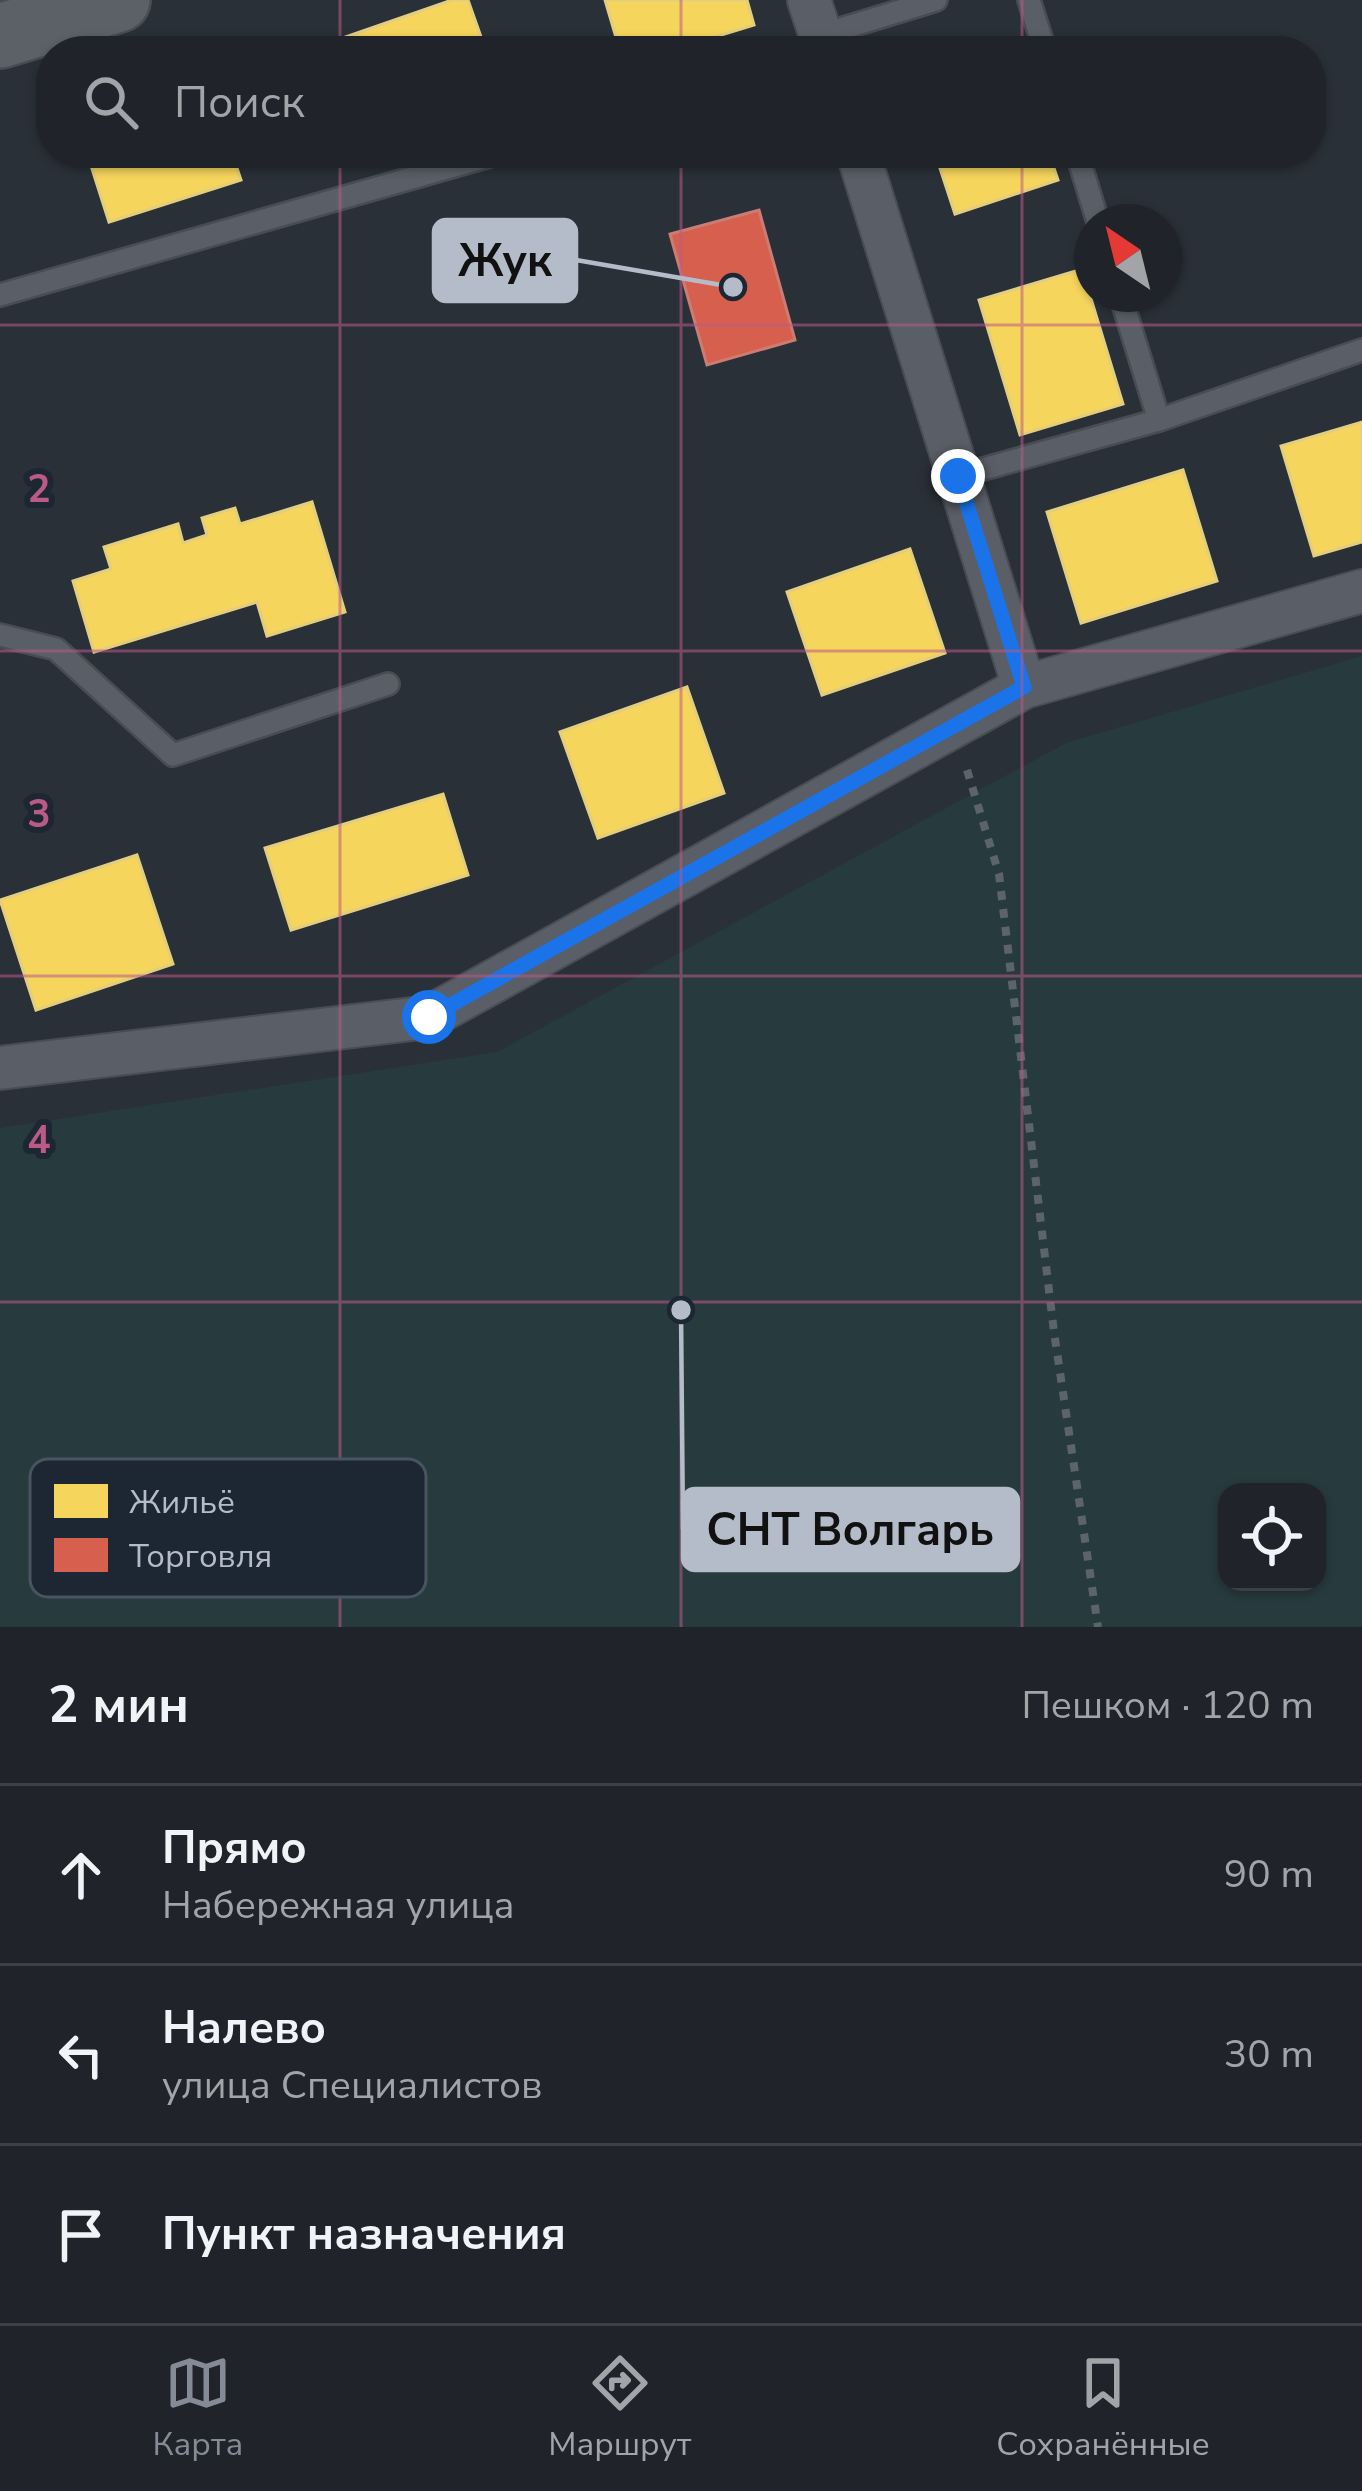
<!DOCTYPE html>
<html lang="ru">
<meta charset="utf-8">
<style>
body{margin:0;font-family:"Nunito Sans",sans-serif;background:#2d3036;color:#f1f3f6}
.controls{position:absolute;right:36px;bottom:36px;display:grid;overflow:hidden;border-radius:24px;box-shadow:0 3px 9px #0004}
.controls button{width:108px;height:108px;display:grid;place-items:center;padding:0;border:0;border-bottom:3px solid #3d4147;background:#20242a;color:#f1f3f6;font:60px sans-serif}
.compass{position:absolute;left:1074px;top:204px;width:108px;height:108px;border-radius:50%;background:#20242a;box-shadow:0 3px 9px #0004;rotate:325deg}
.stop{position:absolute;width:36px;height:36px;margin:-27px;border:9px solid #1a73e8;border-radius:50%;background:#fff}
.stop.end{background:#1a73e8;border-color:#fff;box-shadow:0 3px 12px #0008}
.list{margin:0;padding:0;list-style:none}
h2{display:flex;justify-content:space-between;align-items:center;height:156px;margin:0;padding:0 48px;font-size:51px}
h2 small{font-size:39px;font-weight:400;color:#a2a4a8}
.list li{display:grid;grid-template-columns:78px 1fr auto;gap:36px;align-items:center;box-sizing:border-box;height:180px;padding:0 48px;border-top:3px solid #3d4147}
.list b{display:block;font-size:45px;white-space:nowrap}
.list p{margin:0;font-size:39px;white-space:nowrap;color:#a2a4a8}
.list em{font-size:39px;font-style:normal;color:#a2a4a8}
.icon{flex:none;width:66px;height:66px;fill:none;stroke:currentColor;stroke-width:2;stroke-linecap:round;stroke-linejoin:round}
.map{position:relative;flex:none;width:1362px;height:1627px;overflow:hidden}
.search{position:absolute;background:#20242a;box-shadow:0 3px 9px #0004;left:36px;right:36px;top:36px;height:132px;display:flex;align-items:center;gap:30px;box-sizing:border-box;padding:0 42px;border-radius:48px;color:#a2a4a8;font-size:45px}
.sheet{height:696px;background:#20242a}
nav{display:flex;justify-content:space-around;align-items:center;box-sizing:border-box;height:168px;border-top:3px solid #3d4147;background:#20242a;font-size:33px;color:#a2a4a8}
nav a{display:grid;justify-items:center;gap:6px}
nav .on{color:#848b96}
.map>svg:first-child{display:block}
.green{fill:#273a3e;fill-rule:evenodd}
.homes{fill:#f6d55c;stroke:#e2ce7d;stroke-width:3}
.shops{fill:#d6604d;stroke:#cc7c72;stroke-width:3}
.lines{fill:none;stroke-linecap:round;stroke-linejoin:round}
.service-casing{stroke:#484c53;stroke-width:26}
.minor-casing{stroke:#484c53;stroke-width:46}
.primary-casing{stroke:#484c55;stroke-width:68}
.path{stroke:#5d636a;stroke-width:8;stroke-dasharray:9 9;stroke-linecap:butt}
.service{stroke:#5a5e66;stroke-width:21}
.minor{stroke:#5a5e66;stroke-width:42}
.primary{stroke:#5c6168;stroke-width:63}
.route{stroke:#1a73e8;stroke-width:15}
.grid{fill:none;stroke:#bc5a87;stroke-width:3;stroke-opacity:0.55}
.key{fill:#1d2633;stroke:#4a5360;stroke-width:3}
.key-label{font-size:33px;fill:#b4bcc9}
.grid-label{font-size:39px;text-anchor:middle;font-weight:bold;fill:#bc5a87;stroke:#1d2633;stroke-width:12;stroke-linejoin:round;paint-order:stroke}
.leader{fill:none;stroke:#b4bcc9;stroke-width:4.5}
.callout-dot{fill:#b4bcc9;stroke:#1d2633;stroke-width:4.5}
.callout{fill:#b4bcc9;stroke:#b4bcc9;stroke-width:4.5}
.callout-label{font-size:45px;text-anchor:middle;font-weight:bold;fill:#111}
</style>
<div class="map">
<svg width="1362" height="1627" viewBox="0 0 1362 1627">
<rect width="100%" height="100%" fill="#2a3038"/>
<path class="green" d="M1362,656V1627H0V1128L497,1052L1066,743ZM1227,1492H1317V1582H1227Z"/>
<g class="homes">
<polygon points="452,0 468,0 486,51 337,51 334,41"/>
<polygon points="605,0 747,0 754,25 669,51 620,51"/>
<polygon points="87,153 232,153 241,180 109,222"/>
<polygon points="935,153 1049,153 1058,180 955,214"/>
<polygon points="1082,269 1123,404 1020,435 979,300"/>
<polygon points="1362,422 1362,542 1314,556 1281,446"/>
<polygon points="1183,470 1217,581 1081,623 1047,512"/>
<polygon points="312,502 345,612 267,636 257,602 94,652 73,581 111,569 104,547 178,524 183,543 207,535 202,518 235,508 240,524"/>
<polygon points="910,549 945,653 822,695 787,592"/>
<polygon points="687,687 724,793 598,838 560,732"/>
<polygon points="443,794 468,875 291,930 265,848"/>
<polygon points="137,855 173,964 36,1010 0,900"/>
</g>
<polygon class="shops" points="759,210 795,340 707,365 670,234"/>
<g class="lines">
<defs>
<g id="service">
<polyline points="1029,0 1045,51"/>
<polyline points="821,35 936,0"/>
<polyline points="1077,153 1098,222"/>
<polyline points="1120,294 1159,420"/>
<polyline points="0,295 500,153"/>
<polyline points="958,476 1159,420 1362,350"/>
<polyline points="0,635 56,649 173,755 388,684"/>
</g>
<g id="minor">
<polyline points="809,0 826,51"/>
<polyline points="858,153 1024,687"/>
<polyline points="0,1068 429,1017 1024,687 1362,591"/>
</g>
<polyline id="primary" points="0,36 118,0"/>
</defs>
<use href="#service" class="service-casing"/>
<use href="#minor" class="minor-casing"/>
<use href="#primary" class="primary-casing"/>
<polyline class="path" points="967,770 999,874 1054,1332 1098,1627"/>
<use href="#service" class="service"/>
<use href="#minor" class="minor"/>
<use href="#primary" class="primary"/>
</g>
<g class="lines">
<polyline class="route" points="429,1017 1024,687 958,476"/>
</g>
<path class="grid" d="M340,0V51M681,0V51M1022,0V51M340,153V1627M681,153V1627M1022,153V1627M0,325H1362M0,651H1362M0,976H1362M0,1302H1362"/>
<rect x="30" y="1459" width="396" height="138" rx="18" class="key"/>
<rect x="54" y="1484" width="54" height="34" fill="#f6d55c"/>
<rect x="54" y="1538" width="54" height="34" fill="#d6604d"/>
<g class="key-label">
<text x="129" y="1513">Жильё</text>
<text x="129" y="1567">Торговля</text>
</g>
<g class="grid-label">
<text x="39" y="502">2</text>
<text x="39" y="827">3</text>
<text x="39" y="1153">4</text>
</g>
<path class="leader" d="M733 287L576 260M681 1310L683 1529"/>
<g class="callout-dot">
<circle cx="733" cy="287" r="12"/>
<circle cx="681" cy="1310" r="12"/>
</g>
<g class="callout">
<rect x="434" y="220" width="142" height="81" rx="12"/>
<rect x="683" y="1489" width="335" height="81" rx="12"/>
</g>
<g class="callout-label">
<text x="505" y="276">Жук</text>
<text x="850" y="1545">СНТ Волгарь</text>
</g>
</svg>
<div class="controls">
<button><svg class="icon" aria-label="locate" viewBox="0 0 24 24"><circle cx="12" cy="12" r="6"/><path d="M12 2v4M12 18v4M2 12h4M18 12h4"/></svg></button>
</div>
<svg class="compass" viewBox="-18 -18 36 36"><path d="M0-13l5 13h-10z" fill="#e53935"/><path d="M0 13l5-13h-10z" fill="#a2a4a8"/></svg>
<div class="stop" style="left:429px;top:1017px"></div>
<div class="stop end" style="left:958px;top:476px"></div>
<div class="search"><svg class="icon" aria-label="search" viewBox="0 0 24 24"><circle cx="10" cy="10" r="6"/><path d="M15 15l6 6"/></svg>Поиск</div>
</div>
<section class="sheet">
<h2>2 мин<small>Пешком · 120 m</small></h2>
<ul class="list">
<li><svg class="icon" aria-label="ahead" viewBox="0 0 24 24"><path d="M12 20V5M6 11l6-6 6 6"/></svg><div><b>Прямо</b><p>Набережная улица</p></div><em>90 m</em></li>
<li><svg class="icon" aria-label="left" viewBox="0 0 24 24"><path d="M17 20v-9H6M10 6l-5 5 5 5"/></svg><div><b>Налево</b><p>улица Специалистов</p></div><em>30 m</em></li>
<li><svg class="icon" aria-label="arrive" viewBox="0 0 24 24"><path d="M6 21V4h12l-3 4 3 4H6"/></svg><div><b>Пункт назначения</b></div></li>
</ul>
</section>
<nav>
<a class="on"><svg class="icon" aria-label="map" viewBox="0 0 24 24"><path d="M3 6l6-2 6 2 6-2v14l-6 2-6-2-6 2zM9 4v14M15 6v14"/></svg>Карта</a>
<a><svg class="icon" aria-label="directions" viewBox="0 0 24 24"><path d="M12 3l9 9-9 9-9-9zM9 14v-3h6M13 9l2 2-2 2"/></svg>Маршрут</a>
<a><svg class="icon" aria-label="saved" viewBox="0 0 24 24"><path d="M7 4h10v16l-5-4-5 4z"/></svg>Сохранённые</a>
</nav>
